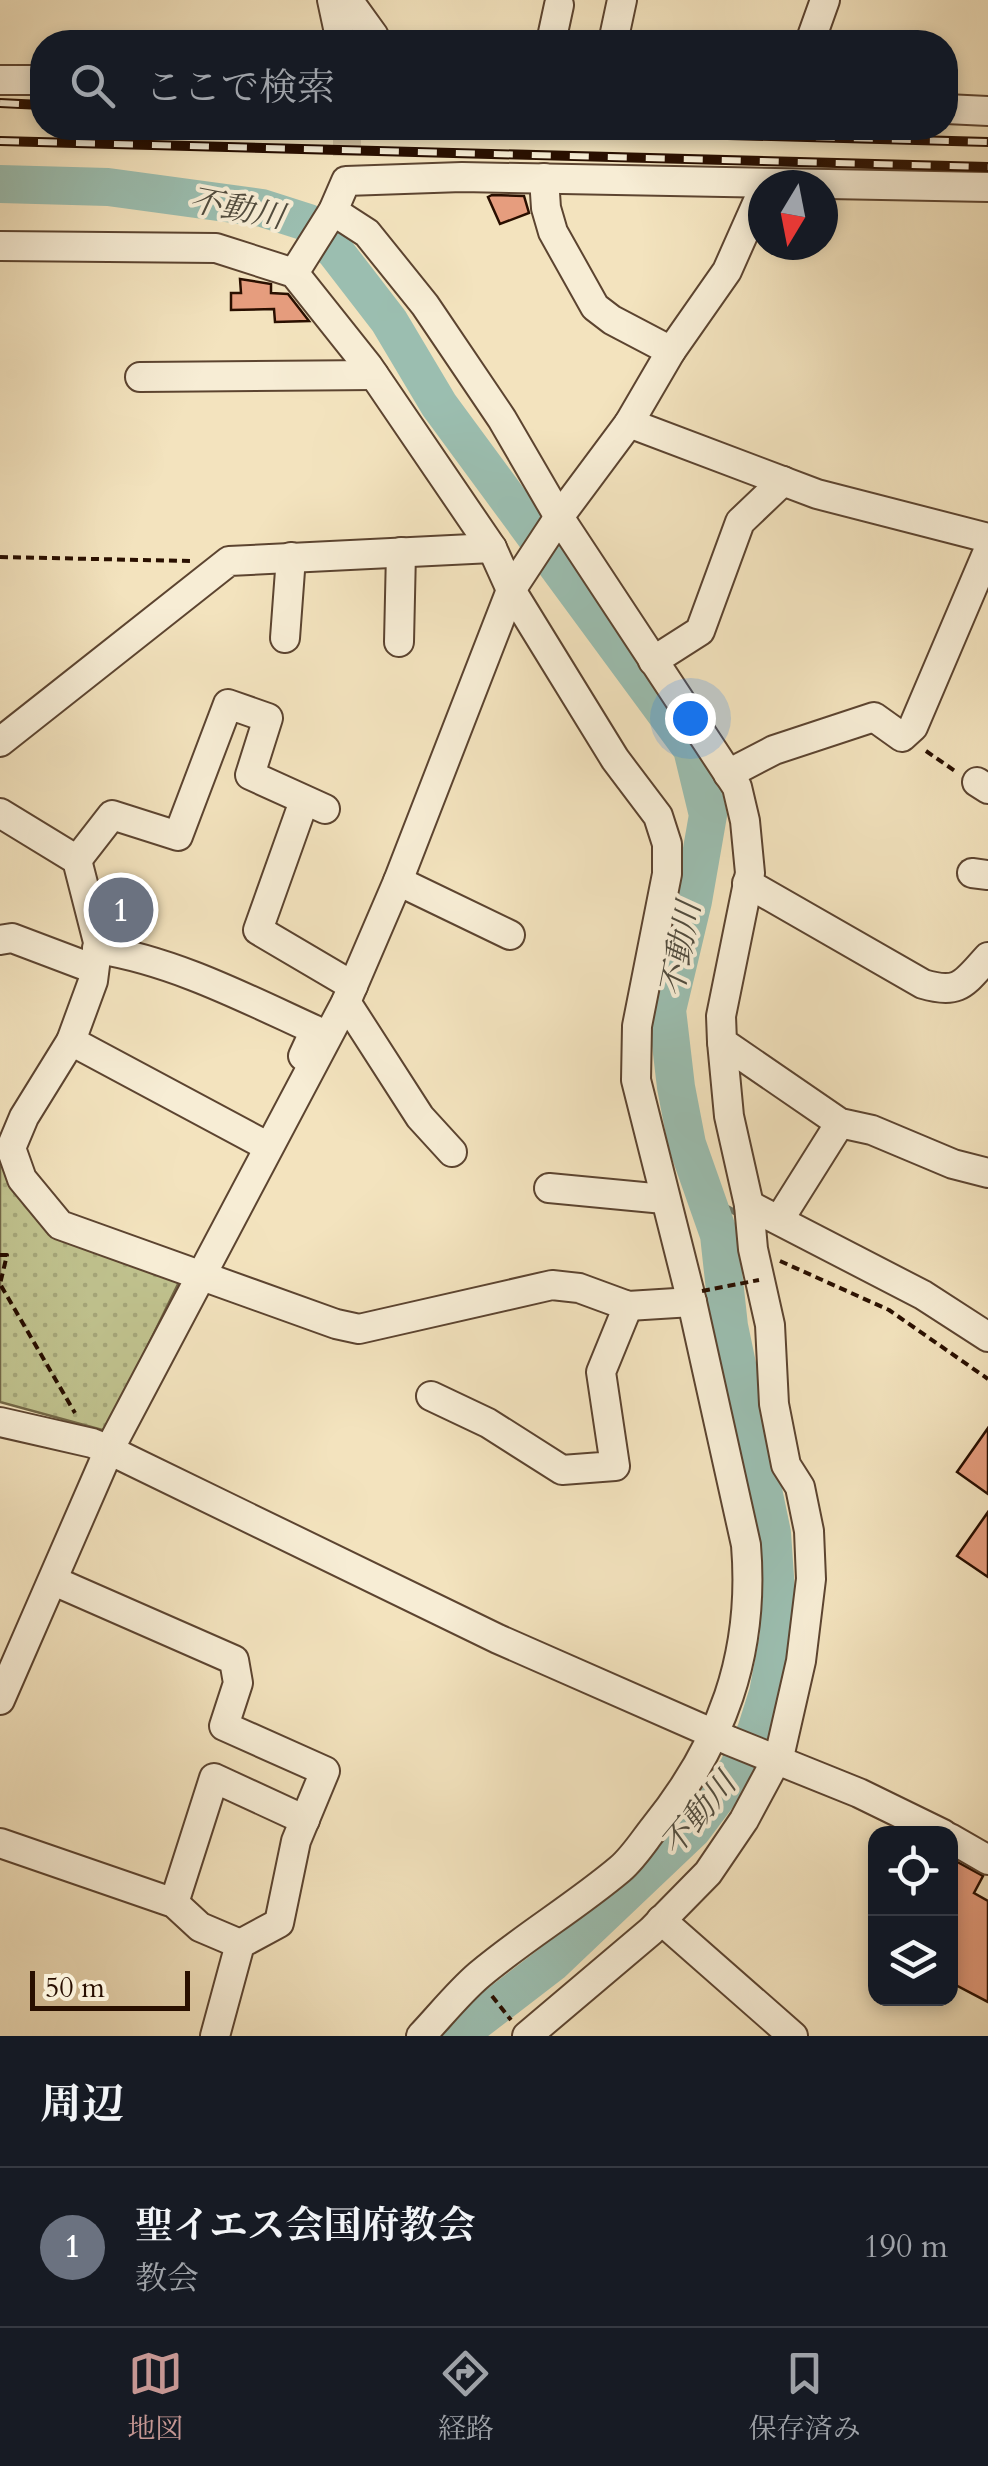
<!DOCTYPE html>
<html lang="ja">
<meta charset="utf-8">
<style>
body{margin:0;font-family:Cardo,"Noto Serif JP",serif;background:#242831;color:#f1f3f6}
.controls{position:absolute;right:30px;bottom:30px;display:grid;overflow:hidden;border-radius:20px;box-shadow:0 5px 15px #0003}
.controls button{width:90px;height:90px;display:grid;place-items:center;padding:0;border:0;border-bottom:2px solid #363941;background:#171b24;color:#f1f3f6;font:50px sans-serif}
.compass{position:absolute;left:748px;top:170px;width:90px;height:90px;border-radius:50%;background:#171b24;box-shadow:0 5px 15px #0003;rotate:190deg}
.scale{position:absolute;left:30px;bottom:25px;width:160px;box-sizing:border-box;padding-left:10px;border:5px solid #290f00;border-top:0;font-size:28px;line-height:35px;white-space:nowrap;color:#290f00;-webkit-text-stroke:8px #f7edd5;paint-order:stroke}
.you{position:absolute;left:690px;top:718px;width:35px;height:35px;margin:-25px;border:8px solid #fff;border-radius:50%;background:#1a73e8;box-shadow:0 0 0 15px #1a73e833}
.badge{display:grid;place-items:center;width:65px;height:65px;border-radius:50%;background:#c59692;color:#fff;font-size:32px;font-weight:700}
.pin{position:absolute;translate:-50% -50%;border:5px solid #fff;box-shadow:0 2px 10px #0006}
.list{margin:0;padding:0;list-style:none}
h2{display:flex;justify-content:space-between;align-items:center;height:130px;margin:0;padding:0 40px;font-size:42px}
h2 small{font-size:32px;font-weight:400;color:#9ea1a6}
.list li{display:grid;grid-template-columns:65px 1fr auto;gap:30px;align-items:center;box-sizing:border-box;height:160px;padding:0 40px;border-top:2px solid #363941}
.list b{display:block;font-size:38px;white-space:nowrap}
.list p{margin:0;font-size:32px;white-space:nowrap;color:#9ea1a6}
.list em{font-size:32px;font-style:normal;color:#9ea1a6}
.icon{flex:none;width:55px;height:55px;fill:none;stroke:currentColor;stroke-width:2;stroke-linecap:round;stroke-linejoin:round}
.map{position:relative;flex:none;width:988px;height:2036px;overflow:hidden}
.search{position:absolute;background:#171b24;box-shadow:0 5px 15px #0003;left:30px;right:30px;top:30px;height:110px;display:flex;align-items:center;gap:25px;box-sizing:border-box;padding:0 35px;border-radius:40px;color:#9ea1a6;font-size:38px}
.sheet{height:290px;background:#171b24}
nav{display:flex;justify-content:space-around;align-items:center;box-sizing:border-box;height:140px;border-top:2px solid #363941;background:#171b24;font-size:28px;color:#9ea1a6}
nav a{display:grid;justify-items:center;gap:5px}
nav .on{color:#c59692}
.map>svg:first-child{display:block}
.park{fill:url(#park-dots);stroke:#746847;stroke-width:2.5}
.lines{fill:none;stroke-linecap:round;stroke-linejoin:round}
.stream{stroke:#6d786a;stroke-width:6}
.river{stroke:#9bbeb0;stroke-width:38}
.building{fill:#e69d7e;stroke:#290f00;stroke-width:2.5}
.minor-tunnel{stroke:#d5c3a2;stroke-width:28;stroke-dasharray:28 14;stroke-linecap:butt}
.minor-casing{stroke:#5c4430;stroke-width:32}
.path{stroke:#290f00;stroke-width:4;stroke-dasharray:8 5;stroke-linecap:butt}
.minor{stroke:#f7edd5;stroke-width:28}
.rail-casing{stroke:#290f00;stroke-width:10}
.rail{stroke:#f7edd5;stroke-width:6;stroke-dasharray:19;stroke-linecap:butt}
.path-bridge{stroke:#290f00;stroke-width:4;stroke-dasharray:8 5;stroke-linecap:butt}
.labels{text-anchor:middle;stroke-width:8;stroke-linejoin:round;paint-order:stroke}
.water-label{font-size:32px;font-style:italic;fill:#514c3e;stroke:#f7edd5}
</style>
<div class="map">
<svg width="988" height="2036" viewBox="0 0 988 2036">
<defs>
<pattern id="park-dots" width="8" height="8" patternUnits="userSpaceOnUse" patternTransform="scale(2.5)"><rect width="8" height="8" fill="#c0c28e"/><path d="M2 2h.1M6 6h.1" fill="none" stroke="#a5a679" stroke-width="1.8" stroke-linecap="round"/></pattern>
</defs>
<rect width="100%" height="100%" fill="#f3e3be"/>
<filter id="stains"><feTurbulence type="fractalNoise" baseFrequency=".002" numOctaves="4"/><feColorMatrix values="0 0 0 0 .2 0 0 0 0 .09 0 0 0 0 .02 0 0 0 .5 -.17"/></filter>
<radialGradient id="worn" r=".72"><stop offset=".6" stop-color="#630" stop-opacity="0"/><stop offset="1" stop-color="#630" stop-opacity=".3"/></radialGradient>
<polygon class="park" points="0,1162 10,1166 26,1207 181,1278 106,1431 0,1402"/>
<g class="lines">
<polyline class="stream" points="705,1196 742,1216"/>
<polyline class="river" points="0,184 108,187 262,208 309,223 335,251 389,321 439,405 692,749 708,815 693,901 667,1010 676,1087 687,1144 719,1235 729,1326 772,1533 779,1635 768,1693 756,1731 737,1770 692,1830 552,1963 457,2036"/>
</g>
<g class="building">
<polygon points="492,195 524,196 529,213 500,224 488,197"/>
<polygon points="240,279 271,284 271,293 288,294 309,321 275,322 274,309 231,310 231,293 241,293"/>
<polygon points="114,878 132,882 131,888 145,891 140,916 133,914 128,937 114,935 101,884 112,887"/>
<polygon points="988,1428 988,1494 957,1472"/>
<polygon points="988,1512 988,1577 957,1556"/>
<polygon points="950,1858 983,1876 974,1893 988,1901 988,2002 950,1982"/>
</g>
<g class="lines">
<polyline class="minor-tunnel" points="347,128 347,163"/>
<defs>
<g id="minor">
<polyline points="332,0 341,42"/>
<polyline points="348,0 374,36 374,42"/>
<polyline points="551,42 559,5"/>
<polyline points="613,42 622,0"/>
<polyline points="810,42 825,0"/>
<polyline points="0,80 42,80"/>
<polyline points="946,109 988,111"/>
<polyline points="544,178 546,208 553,232 595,307 612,320 671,351"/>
<polyline points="333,211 367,233 425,305 502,419 559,517 737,787 745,821 750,873 721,1016 722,1042 840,1123 872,1130 953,1164 988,1173"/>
<path d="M0,246L216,248L294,273L368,366L492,548L511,590L615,759L658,816L667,844V874L637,1026L636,1080L692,1302L746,1545C755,1654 722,1744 654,1828C643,1842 633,1858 620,1869C575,1907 524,1937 479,1975C458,1993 440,2016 421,2036"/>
<polyline points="294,273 333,211 346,181 462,177 988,187"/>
<polyline points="140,377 374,375"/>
<polyline points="629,423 817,494 988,538"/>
<polyline points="285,638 291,557"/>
<polyline points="399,642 401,552"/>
<polyline points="653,661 700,631 740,522 783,481"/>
<polyline points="0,742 229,561 492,548"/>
<polyline points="728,774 774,750 874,717 902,737 913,727 988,551"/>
<polyline points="977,782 988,789"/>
<polyline points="304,801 258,930 353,986"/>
<polyline points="0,813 77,860 98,942 93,981 71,1041 267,1146"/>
<polyline points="77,860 112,815 178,836 228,704 268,718 250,775 325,809"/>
<polyline points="972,873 988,875"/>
<polyline points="398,881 510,935"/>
<path d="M747,883L923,984C960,995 964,983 988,957"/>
<polyline points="0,940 12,938 94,969"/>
<path d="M97,949C174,961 245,998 315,1030L303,1056"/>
<polyline points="346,1002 420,1117 452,1152"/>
<polyline points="71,1041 24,1117 11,1148 22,1179 60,1225 336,1324 359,1329 552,1285 579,1288 628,1306 692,1302"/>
<polyline points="722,1042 729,1116 749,1205"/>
<polyline points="549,1188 664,1199"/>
<polyline points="779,1220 840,1123"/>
<polyline points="431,1396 488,1423 562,1470 615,1466 601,1372 628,1306"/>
<polyline points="0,1422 92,1443 109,1450 498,1639 730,1741 859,1793 943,1834"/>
<polyline points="54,1581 234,1660 238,1683 224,1726 325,1771 296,1841 279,1923 240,1944 215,2036"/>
<polyline points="0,1700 109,1450 346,1002 398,881 511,590 559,517 629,423 671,351 727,271 763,190"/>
<polyline points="950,1838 988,1860"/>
<polyline points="0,1843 174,1903 200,1927 240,1944"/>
<polyline points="174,1903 214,1778 305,1820"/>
<polyline points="661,1920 793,2036"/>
<polyline points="527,2036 651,1931 708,1873 744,1820 780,1753 801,1661 811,1579 809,1531 800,1487 786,1465 774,1404 770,1325 753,1249 749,1205 923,1295 988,1337"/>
</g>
</defs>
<use href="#minor" class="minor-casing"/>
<g class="path">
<polyline points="0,557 190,561"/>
<polyline points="926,751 955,771"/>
<polyline points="0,1255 7,1255 0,1284 75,1413"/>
<polyline points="780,1261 889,1310 988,1379"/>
<polyline points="492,1996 511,2020"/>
</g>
<use href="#minor" class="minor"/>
<defs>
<g id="rail">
<polyline points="0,103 42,105"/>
<polyline points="474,128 988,142"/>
<polyline points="0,141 988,167"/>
</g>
</defs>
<use href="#rail" class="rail-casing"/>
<use href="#rail" class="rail"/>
<polyline class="path-bridge" points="702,1291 759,1280"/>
</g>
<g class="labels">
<g class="water-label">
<text transform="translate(237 208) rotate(11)" y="11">不動川</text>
<text transform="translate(680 949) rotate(-79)" y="11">不動川</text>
<text transform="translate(698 1814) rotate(-50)" y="11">不動川</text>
</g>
</g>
<rect width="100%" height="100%" filter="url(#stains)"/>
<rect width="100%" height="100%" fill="url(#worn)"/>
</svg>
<div class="controls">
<button><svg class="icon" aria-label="locate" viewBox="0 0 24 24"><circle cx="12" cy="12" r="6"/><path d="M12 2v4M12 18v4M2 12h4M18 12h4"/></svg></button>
<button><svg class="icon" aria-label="layers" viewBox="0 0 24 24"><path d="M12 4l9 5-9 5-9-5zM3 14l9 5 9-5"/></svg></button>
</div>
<svg class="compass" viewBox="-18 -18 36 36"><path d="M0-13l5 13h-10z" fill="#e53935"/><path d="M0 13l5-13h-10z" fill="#9ea1a6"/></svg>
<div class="scale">50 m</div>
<div class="you"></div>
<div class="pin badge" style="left:121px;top:910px;background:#6b7280">1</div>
<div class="search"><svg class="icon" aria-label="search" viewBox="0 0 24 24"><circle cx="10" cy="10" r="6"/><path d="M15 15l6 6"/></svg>ここで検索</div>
</div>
<section class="sheet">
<h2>周辺<small></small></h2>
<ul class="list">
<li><span class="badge" style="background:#6b7280">1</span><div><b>聖イエス会国府教会</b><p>教会</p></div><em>190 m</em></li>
</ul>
</section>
<nav>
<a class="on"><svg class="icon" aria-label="map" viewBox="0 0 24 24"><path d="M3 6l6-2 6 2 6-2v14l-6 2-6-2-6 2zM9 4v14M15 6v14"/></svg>地図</a>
<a><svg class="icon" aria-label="directions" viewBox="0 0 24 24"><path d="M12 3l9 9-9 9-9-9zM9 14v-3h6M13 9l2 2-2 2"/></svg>経路</a>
<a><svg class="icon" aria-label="saved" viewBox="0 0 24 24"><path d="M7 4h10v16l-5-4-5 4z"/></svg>保存済み</a>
</nav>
